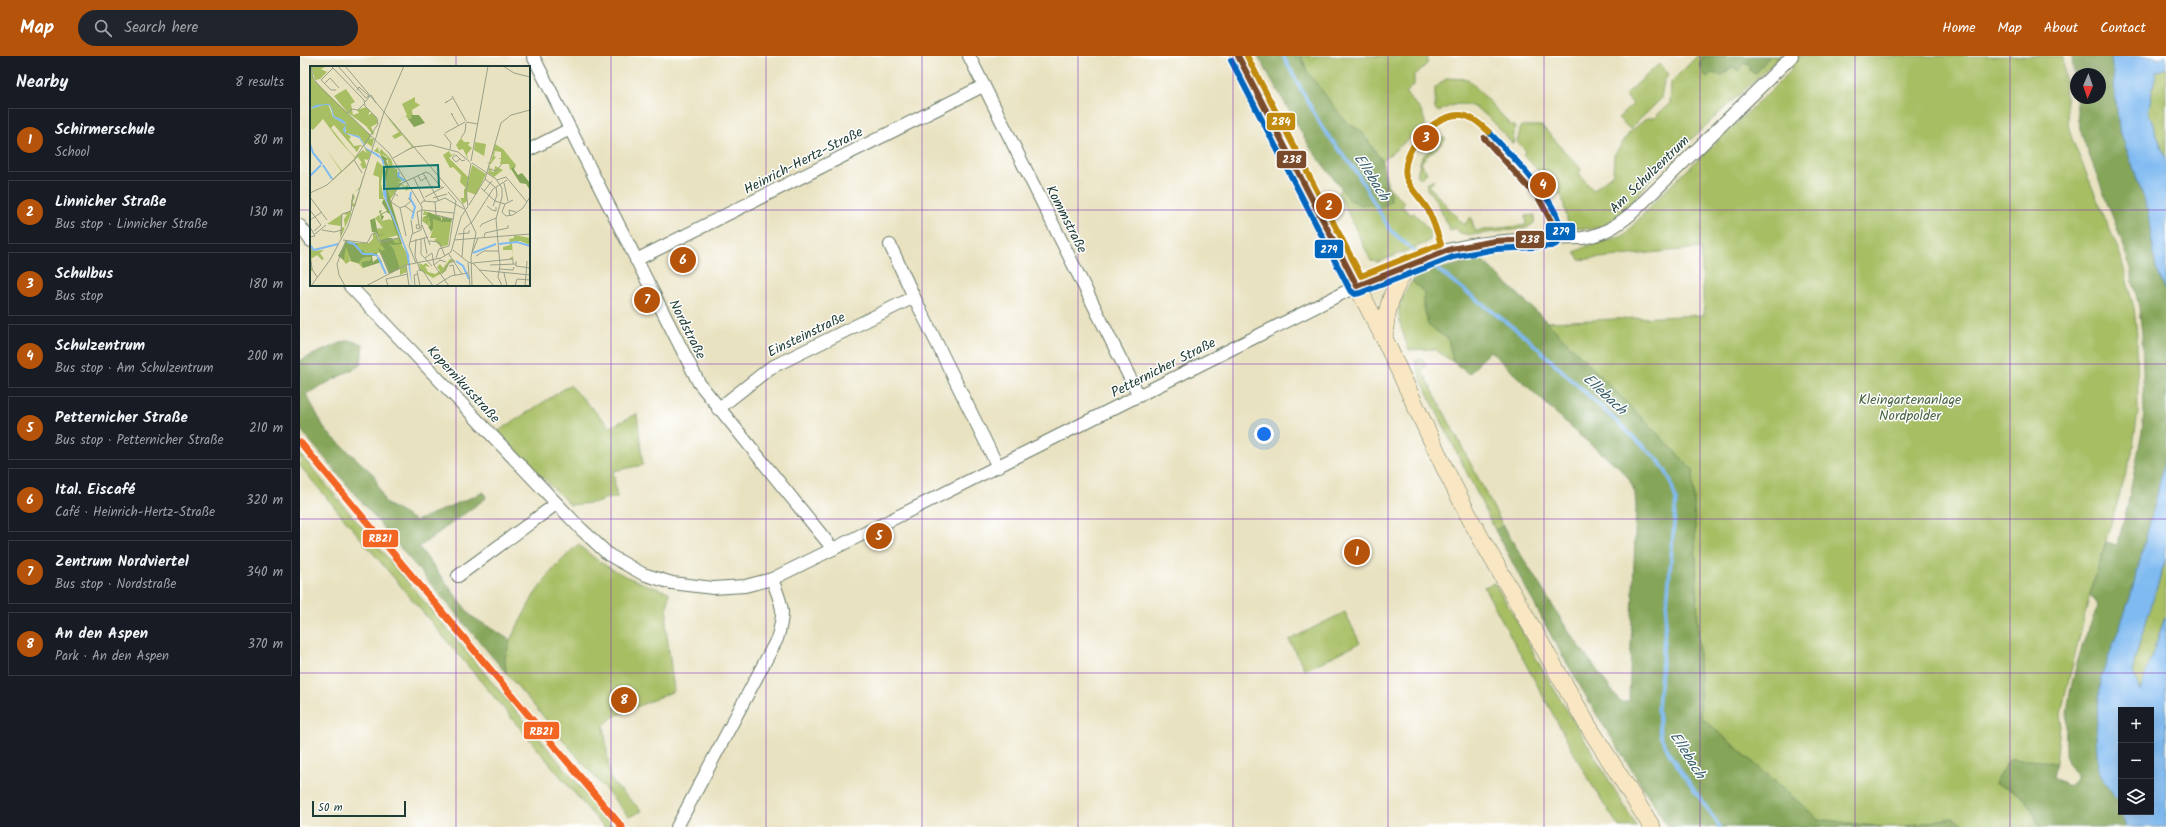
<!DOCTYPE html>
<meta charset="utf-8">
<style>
body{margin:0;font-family:Kalam,sans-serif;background:#20242c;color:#f1f3f6}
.controls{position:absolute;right:12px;bottom:12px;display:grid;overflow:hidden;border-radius:0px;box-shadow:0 4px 16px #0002}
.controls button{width:36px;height:36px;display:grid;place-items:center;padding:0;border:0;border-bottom:1px solid #363941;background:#171b24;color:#f1f3f6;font:20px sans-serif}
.compass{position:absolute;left:1770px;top:12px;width:36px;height:36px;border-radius:50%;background:#171b24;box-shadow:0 4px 16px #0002;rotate:182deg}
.scale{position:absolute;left:12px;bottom:10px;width:94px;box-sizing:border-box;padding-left:4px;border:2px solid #1f3d34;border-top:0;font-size:11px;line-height:14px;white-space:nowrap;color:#1f3d34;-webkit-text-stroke:3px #fff;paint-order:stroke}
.you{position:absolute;left:964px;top:378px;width:14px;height:14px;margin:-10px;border:3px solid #fff;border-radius:50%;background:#1a73e8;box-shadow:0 0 0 6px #1a73e833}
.badge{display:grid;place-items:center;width:26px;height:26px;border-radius:50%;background:#b45309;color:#fff;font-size:13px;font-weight:700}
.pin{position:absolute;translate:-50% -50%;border:2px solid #fff;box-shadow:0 1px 4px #0006}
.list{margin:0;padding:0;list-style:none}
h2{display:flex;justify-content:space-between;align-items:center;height:52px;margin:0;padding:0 16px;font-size:17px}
h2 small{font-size:13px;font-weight:400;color:#9ea1a6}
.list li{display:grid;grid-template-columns:26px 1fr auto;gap:12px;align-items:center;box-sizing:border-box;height:64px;margin:0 8px 8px;padding:0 8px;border:1px solid #363941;border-radius:0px}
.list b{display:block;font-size:15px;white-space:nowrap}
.list p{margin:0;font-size:13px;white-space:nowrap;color:#9ea1a6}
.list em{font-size:13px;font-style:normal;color:#9ea1a6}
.icon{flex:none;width:22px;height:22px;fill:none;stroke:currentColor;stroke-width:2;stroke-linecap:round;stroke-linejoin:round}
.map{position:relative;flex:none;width:1866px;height:771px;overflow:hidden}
header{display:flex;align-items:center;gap:24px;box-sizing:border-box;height:56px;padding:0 20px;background:#b45309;color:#fff}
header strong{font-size:19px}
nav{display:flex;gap:22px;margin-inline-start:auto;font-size:14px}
.search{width:280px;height:36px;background:#20242c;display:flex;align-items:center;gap:10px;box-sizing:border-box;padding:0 14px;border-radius:22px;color:#9ea1a6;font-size:15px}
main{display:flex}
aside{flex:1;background:#171b24}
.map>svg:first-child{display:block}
.green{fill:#a7be63;stroke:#637e4c}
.forest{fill:#85a559;stroke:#527146;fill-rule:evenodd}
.water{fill:#7fbaf1;stroke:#4f7c92}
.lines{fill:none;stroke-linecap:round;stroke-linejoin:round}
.stream{stroke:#7fbaf1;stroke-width:3.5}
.minor-casing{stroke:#667765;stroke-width:14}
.secondary-casing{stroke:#667765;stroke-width:18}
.minor{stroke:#fff;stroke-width:12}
.secondary{stroke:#f9e7c3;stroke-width:17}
.bus-1-casing{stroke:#fff;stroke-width:9}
.bus-2-casing{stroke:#fff;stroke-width:9}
.bus-3-casing{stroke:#fff;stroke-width:9}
.bus-1{stroke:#7a4b2a;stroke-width:6}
.bus-2{stroke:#0065bd;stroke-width:6}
.bus-3{stroke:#c18c0d;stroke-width:6}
.rail-1-casing{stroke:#fff;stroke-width:10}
.rail-1{stroke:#f26522;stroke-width:7}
.grid{fill:none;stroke:#7b2cbf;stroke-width:1;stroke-opacity:0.55}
.labels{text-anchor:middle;stroke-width:3;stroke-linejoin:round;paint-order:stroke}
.street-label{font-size:14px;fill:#1f3d34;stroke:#fff}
.park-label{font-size:14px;fill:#486442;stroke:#fff}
.water-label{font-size:15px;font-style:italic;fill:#3c626d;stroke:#fff}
.inset-river{fill:none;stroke:#7fbaf1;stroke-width:2}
.inset-road{fill:none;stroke:#98a089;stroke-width:1}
.view{fill:#0f766e;fill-opacity:0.15;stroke:#0f766e;stroke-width:2}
.inset-edge{fill:none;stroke:#1f3d34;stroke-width:2}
.line-badge{stroke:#fff;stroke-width:1.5}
.badge-label{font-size:11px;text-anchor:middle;font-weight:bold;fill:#fff}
</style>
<header>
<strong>Map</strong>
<div class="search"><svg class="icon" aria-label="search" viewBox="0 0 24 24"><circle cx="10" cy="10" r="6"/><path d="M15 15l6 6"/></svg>Search here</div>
<nav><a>Home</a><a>Map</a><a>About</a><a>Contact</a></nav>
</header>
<main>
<aside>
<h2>Nearby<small>8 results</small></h2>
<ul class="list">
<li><span class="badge">1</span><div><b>Schirmerschule</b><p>School</p></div><em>80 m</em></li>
<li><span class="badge">2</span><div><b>Linnicher Straße</b><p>Bus stop · Linnicher Straße</p></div><em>130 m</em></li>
<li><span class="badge">3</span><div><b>Schulbus</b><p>Bus stop</p></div><em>180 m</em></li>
<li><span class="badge">4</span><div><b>Schulzentrum</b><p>Bus stop · Am Schulzentrum</p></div><em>200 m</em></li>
<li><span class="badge">5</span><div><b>Petternicher Straße</b><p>Bus stop · Petternicher Straße</p></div><em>210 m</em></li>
<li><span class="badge">6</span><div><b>Ital. Eiscafé</b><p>Café · Heinrich-Hertz-Straße</p></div><em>320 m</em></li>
<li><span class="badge">7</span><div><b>Zentrum Nordviertel</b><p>Bus stop · Nordstraße</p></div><em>340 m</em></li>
<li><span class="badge">8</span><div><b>An den Aspen</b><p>Park · An den Aspen</p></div><em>370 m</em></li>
</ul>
</aside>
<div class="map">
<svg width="1866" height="771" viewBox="0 0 1866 771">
<rect width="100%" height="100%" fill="#fff"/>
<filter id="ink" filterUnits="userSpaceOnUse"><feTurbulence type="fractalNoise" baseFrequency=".025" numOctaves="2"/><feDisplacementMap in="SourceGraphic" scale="8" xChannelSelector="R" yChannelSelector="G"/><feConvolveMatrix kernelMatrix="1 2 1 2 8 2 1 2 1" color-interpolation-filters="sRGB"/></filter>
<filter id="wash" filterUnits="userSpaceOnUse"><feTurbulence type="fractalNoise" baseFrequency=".012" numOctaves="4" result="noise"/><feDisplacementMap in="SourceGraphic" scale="16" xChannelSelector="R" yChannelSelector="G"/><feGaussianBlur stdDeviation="0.9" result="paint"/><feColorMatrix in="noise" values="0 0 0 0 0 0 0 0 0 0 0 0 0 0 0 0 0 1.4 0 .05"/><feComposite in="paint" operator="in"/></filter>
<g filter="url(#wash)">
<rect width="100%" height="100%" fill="#e9e2c1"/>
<g class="green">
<polygon points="1001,0 1128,0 1127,8 1114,20 1114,29 1106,37 1122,56 1126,69 1082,105 1061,75 1046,66 1034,52 1007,15"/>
<polygon points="1397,0 1403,0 1400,8 1403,13 1422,19 1432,11 1449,7 1451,10 1469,0 1481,0 1361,111 1320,160 1302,170 1291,173 1276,172 1268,168 1262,141 1258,136 1261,133 1253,125 1250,128 1223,98 1226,95 1217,86 1221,70 1242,70 1281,113 1279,118 1293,134 1313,118 1314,99 1330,76 1347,62 1354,62 1370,47 1371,26"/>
<path d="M1496,0H1763L1768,67L1772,83L1820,198L1834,252L1837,279L1838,356L1832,397L1790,538L1762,652L1756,706L1710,703L1694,727C1724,739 1728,740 1739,771H1669L1652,762L1601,771H1580L1518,763L1401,661L1393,414L1247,266L1404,259L1401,192L1279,204L1275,196L1287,190L1323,180L1362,138L1491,15Z"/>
<polygon points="1359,8 1369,18 1364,25 1361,43 1330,73 1318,62 1333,48 1325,39"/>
<polygon points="1866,12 1866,103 1848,56 1856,16"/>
<path d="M1147,22L1168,23L1211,69L1215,70L1213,88C1192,66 1172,33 1139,56L1135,53V32Z"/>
<polygon points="1143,81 1146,83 1121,106 1127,117 1120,123 1117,118 1122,101"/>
<polygon points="1133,123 1134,125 1129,130 1164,169 1171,161 1175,175 1226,169 1225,160 1235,159 1234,167 1227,172 1170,179 1160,177 1155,172 1150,175 1137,146 1127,133 1127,128"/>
<path d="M1088,130L1105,147L1102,150L1110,159L1114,157L1131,176L1130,184L1126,187L1078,206L1071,205L1038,136L1042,132C1057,155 1067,148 1091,144Z"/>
<path d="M1112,225L1124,236L1123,245L1128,269L1148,283L1153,306L1134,293L1109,294C1098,264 1092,252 1112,225Z"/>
<polygon points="1120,303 1123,304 1127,310 1122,314 1203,470 1195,474 1122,326 1115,305"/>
<polygon points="270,329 310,371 337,358 343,409 313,415 317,442 303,443 301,446 270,449 197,376"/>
<polygon points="0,398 314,771 303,771 0,410"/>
<path d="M278,488C304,513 335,526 369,536L366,572L374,635L313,661L304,669L310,722L315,729L342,755L329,761L206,617L205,602L210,584L234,539L254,512Z"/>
<polygon points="1866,502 1866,558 1840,636 1833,616 1834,605"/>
<polygon points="1194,527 1211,554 1238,606 1337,771 1319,771 1288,723 1184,531"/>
<polygon points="1045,556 1060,587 1005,614 989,584"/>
</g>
<g class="forest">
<polygon points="958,0 1001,0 1007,15 1046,66 1061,75 1082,105 1091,145 1080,153 1070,148 1061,149 1050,144 1011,93"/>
<polygon points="1403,0 1469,0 1469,1 1455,18 1450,15 1449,7 1444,7 1439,15 1432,11 1422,19 1411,17 1407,21 1403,17 1400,8"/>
<path d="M1772,0H1811L1819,72L1847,151L1856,212L1866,235V395L1857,440L1830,542L1801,622L1796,677L1798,714L1821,750L1826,771H1739C1728,740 1724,739 1694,727L1710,703L1756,706L1753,722L1769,730L1776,723C1776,714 1770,712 1767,704C1766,701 1766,695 1766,692C1763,648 1779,590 1798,551L1790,538L1806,486L1817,489L1827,452L1842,376L1844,356L1842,278L1839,251L1826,196L1782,80L1778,65ZM1776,18H1800V42H1776Z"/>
<polygon points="1181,203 1247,266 1393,414 1401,661 1518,763 1580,771 1368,771 1297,659 1254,585 1195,474 1203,470 1269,576 1321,647 1329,645 1336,452 1335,437 1329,423 1320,412 1278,378 1190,295 1169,318 1153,306 1148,283 1128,269 1123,245 1124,236 1112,225 1122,217"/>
<polygon points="48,284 63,288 61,309 6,338 26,375 74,419 85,447 116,465 184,436 186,442 119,491 171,560 210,584 205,602 206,617 0,373 0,304"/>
<polygon points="1652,762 1669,771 1601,771"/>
</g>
<g class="water">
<polygon points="1811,0 1856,0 1857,2 1866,0 1866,12 1856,16 1848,56 1866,103 1866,235 1856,212 1847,151 1819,72"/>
<polygon points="1866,395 1866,502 1834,605 1833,616 1840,635 1866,558 1866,771 1826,771 1822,756 1851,756 1851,654 1821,654 1821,751 1798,714 1796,677 1801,622 1830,542 1857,440"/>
</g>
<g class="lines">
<g class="stream">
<polyline points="983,0 1023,73 1056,115 1090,174 1120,200"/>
<polyline points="1125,204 1227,282 1359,405 1370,423 1376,444 1358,652 1360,679 1370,699 1420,771"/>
</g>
</g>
</g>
<g filter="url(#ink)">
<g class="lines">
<defs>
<g id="minor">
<polyline points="233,0 399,327 533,493"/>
<polyline points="669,0 839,340"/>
<polyline points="229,94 270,73"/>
<polyline points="0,170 11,185"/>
<polyline points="590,189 614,241"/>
<polyline points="336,204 683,30"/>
<path d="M49,229L281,473L309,499L343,518L372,527L413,532L445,530L472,523L533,493L1057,230C1087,217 1119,200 1151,193C1194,183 1238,183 1282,182C1302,179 1315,171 1331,158L1492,0"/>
<polyline points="418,353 470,312 614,241 698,411"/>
<polyline points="158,520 256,448"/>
<path d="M377,771L477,583C486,553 482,550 472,523"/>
</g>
<g id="secondary">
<polyline points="938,0 1084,282 1144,411 1174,470 1287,668 1352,771"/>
<path d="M1084,282C1086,253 1092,232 1109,208"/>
</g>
</defs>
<use href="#minor" class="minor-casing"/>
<use href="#secondary" class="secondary-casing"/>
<use href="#minor" class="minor"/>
<use href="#secondary" class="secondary"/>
<defs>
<polyline id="bus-1" points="938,0 1057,230 1151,193 1195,185 1252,182 1251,165 1239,143 1184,82"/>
<path id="bus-2" d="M931,4L1050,234L1055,238L1060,237L1153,201L1196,193L1252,190L1258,187C1275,159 1208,97 1190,77"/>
<path id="bus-3" d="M947,0L1061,220L1141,188C1137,177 1134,165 1128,154C1122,143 1110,134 1106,121C1100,95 1134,57 1161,59C1172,60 1181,69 1189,76"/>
</defs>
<use href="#bus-1" class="bus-1-casing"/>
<use href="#bus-2" class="bus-2-casing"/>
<use href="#bus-3" class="bus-3-casing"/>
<use href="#bus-1" class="bus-1"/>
<use href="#bus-2" class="bus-2"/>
<use href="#bus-3" class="bus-3"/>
<defs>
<polyline id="rail-1" points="0,386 322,771"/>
</defs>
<use href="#rail-1" class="rail-1-casing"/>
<use href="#rail-1" class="rail-1"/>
</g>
</g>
<path class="grid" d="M156,0V11M311,0V771M466,0V771M622,0V771M778,0V771M933,0V771M1088,0V771M1244,0V771M1400,0V771M1555,0V771M1710,0V771M0,154H11M229,154H1866M156,229V771M0,308H1866M0,463H1866M0,617H1866"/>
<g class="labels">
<g class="street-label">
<text transform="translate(503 104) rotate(-27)" y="5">Heinrich-Hertz-Straße</text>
<text transform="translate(1349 118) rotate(-44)" y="5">Am Schulzentrum</text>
<text transform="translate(767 163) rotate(63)" y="5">Kommstraße</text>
<text transform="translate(388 273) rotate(63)" y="5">Nordstraße</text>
<text transform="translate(506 278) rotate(-26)" y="5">Einsteinstraße</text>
<text transform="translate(863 311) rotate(-27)" y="5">Petternicher Straße</text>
<text transform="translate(164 328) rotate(47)" y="5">Kopernikusstraße</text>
</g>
<g class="park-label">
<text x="1610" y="348">Kleingartenanlage<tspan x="1610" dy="16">Nordpolder</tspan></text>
</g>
<g class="water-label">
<text transform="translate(1072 121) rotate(58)" y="5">Ellebach</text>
<text transform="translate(1305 338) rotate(43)" y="5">Ellebach</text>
<text transform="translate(1388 699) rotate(58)" y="5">Ellebach</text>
</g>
</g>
<g transform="translate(10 10)">
<rect width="220" height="220" fill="#e9e2c1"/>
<path d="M0,0L4,14L61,70L60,73L64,72L62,81L57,77L55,79L49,70L36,67L35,56L24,50L19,38L0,42ZM1,0H17L11,3L17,6L10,13L5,14ZM36,23L45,36L41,38L43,49L49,47L47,44L56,41L60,45L58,49L62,47L66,51L68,57L61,61L64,67L63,69L56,60L37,46L24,30ZM105,31V36L110,39L102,44L103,52L98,53L96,50L84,58L103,81L113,79L94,85L102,81L92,69L85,73L82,70L89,66L75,49L84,58L97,49L92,38ZM18,38L23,51L36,59L33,64L41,71L39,73L44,80L51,79L54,81L50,80L47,86L24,59L21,62L40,86L45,91L53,84L57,87L54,81L61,86L58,94L54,93L57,101L53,103L50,98L48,99L52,97L48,91L23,114L12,98L0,110L12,98L3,87L0,77L3,87L12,98L23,113L31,105L16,83L32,105L45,92L27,72L13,53L3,64L0,62V43ZM151,72L154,76H160L158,79L162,82L157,88L158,93L153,83L149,84L146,79ZM165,76L176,78L174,90L164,84ZM185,78L193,83L206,99L200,104L199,98H190L191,93L187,92H191V86L185,85L184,90L186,91L180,99V103L183,102L180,105L184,106L185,100L193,104L184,111L178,107L180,98L177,97L181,96ZM68,81L69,87L71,83L81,93L83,99L80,101L87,103L88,111L92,115L88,117H91L95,121L97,119L100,123L95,125L97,121L95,122L91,119L79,135L75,113L79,102L77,91L64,85ZM139,85L141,89L146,87L139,92L158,111L157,135L153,138L150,132H154V123L156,122L150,116L151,109L143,101L140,102L133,89ZM67,95L74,101L71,117L74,133H69V111L63,109ZM162,99L176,108L166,129L156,125ZM53,110V111L51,121L49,123L44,126L43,128L45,131L42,137L45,138L51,122L45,141L42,140V143L41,145V148L30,173L31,160L17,158L32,148V161L35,162L34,153L37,149L33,148L41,145V136L43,128L44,127V126L50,121ZM114,145L132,151L131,153L120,148L123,158V153L141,156L138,179L131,181L124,174L127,172H120L123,163L112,155L113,151L117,149H113ZM69,149L72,156L79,153L83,155L88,169L70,174L67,164L73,162L65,152ZM66,167L69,176L88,172L96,186L99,198L96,199L97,206L90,209V203L71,186L42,195V188H45L47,183L40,187L37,180L40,194L49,197L51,192L61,191L62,198L61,194L51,196L53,203L49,198L40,195L36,198L29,189H35V183L38,177H59L63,173V168ZM204,169L220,172V179L210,175L202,176L203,193H199L203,190L202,184H193V181L200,179L199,173L204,172ZM0,180L3,185L14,184L10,187L14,193L12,194L7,189L1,193L3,205H0ZM140,193L145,194L139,197L136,205L123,212L110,204L109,197L113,199L116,197L120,201L115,200L118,206L125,208L130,205L127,201L130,198L133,202Z" fill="#a7be63"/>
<path d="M101,49H109L115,57L104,61L98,53L102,52ZM70,88L78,93L76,94L79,102L75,116L93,175L77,135L73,114L76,102ZM206,99L204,103L208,109L212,107L220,117V124L216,118L210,117L201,103ZM74,132L84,155L92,178L82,179L79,177L84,184L90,203L79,208L68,182L72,185L75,183L70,178L72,176H70L67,167L62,166L60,154L65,152L67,163L73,161L67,164L69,169L75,168L69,170L70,174L77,172H82L85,177H90L80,148L76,146L71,149L74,150L72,155L78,154L72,156L69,145L72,144L70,148L77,145L72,137ZM118,146L130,151L132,155V151L142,153L139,167L141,156H132L123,153V163L119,169L121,165L118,161L121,159L118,148V154L115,158L118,152H113L117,151ZM36,175L46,177L48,179L46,182L54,185V188L67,187V190H62L63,196L69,191L72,196L53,202L51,196L61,194V191L52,192L49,197L41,195L36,181L34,194L28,190Z" fill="#85a559"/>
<path d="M17,38L0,43L5,39L19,38L22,42L24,50L33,54L36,58L35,67L49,70L56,82L68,88L74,95L77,135L99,189L102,220L96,186L73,128L74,101L71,93L56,83L49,72L34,67L33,63L36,59L23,51L21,41Z" fill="#7fbaf1"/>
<path class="inset-river" d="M0,78L3,87L12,98M13,99L22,113M89,106L88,110L95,115M0,110L11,99M101,126L100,132L105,141L102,153M37,176L44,178L53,188H62L68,190M189,178L207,176L220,180M0,179L4,184L28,178M163,187L186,178M68,191L76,208M146,195L153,200L159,213"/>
<path class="inset-road" d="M1,0L3,12L11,22L79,87L112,141L111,164L102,168L99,180L106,197M28,0L56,32L59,30M35,0L153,139L166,167L161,191L162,220M193,0L204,7L220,11M23,2L11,14L21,24H26M14,18L20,12L29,22M47,24L49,21L59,30M142,30L156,55M137,35L135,37L143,32M55,36L61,29L66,37M37,47L42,43L48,44L54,38M143,49L141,47L148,59M156,56L168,58M135,67L155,56M134,68L141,77L140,83M151,72L155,66L156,57M83,92L103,81L121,79L148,86L160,96M150,93L146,96L142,92L146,89L152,95L155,94M44,94L52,107M161,95L178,0M162,97L186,113L192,122V131L186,153L190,199L188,211L192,220M178,103L186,105L192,98M113,107L129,135M108,110L111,115L117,111M104,112L115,135M175,113L185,121M187,114L196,111L217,136M194,117L198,135M171,122L185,135L195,138L203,134M174,125L182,115M0,127L17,119L44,94L68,58L67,52L55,40L54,34L21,0M85,128L81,136L90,142M88,130L84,127L90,118L116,106L120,108L132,122M0,131L17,154M115,131L134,121M123,132L137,128M125,136L126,149L143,153M111,138L113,135L125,136L135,132L154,143M195,138L192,146L196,150L203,149L213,142L220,131M159,139L175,113L191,57L201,49L220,44M95,140L101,135L98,132M177,140L182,144L186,145V141M183,140L187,129L186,121M0,144L11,159L4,165M200,150L199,144L206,146M0,154L12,146M101,154L103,168M109,159L110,162L107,163L106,159H109L107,146L112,144L144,147M112,159L120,179M0,161L5,170L0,171M170,161L172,158L186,152M12,164L24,166L32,164M5,168L16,159M148,168L159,167V164M31,169L32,148L41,145L43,128M96,170L90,142L95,140L103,146M174,171L175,167L198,162V159M114,172L117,188M111,173V188L122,200M33,174L57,177L62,168L66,167L69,176L89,172M144,174L220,168M119,175L129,176L135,190M100,176L118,171M143,184L158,196L164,198L184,220M70,186L80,207M138,187L152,208M162,187L168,172M0,188L2,203L7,211M105,190L106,173M105,190L110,204M166,190L174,185H189M152,191L154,163L162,156L183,123L197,114M115,192L122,187L124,199L139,220M126,192L129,183L139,180L146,135L138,126M206,195V200L220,202M158,197L160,220M163,197L203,193V198M96,199L99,220M124,199L130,194L136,196M180,199L206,198M139,200L143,199L145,209M189,203L203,204L204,201M108,204L113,205L123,220M169,204L220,209M107,205L110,220M194,207L197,220M132,208L139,197L145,195M1,220L20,194L38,160L74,46L94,0M35,220L29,209L27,198L36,174M56,220L96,199L131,192L141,186L151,151L158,140L156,126L161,97M78,220L76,213L98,208M105,220L104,209L108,208M125,220L141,210L158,207M205,220L207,213L220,214M215,220L217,195"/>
<path class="view" d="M128,99L129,121L74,123V101Z"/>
<rect width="220" height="220" class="inset-edge"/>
</g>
<g class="line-badge">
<rect x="966" y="56" width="30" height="19" rx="4" fill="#c18c0d"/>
<rect x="976" y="94" width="31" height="19" rx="4" fill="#7a4b2a"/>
<rect x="1245" y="166" width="31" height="19" rx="4" fill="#0065bd"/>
<rect x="1215" y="174" width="30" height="19" rx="4" fill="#7a4b2a"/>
<rect x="1014" y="183" width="30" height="20" rx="4" fill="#0065bd"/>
<rect x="62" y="473" width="37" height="19" rx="4" fill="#f26522"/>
<rect x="223" y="665" width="37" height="19" rx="4" fill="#f26522"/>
</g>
<g class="badge-label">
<text x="981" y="69">284</text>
<text x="992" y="107">238</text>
<text x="1261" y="179">279</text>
<text x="1230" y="187">238</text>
<text x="1029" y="197">279</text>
<text x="80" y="486">RB21</text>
<text x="241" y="679">RB21</text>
</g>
</svg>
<div class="controls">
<button>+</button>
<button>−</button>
<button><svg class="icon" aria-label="layers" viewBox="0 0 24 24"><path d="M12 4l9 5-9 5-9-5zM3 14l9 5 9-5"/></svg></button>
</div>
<svg class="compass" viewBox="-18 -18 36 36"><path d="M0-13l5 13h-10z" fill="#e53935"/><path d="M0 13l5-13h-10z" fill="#9ea1a6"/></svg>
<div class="scale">50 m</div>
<div class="you"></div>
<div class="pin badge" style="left:1057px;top:496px">1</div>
<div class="pin badge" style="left:1029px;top:150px">2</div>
<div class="pin badge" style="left:1126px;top:82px">3</div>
<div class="pin badge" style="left:1243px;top:129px">4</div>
<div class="pin badge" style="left:579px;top:480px">5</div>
<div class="pin badge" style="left:383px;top:204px">6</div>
<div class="pin badge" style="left:347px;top:244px">7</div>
<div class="pin badge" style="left:324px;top:644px">8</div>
</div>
</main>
